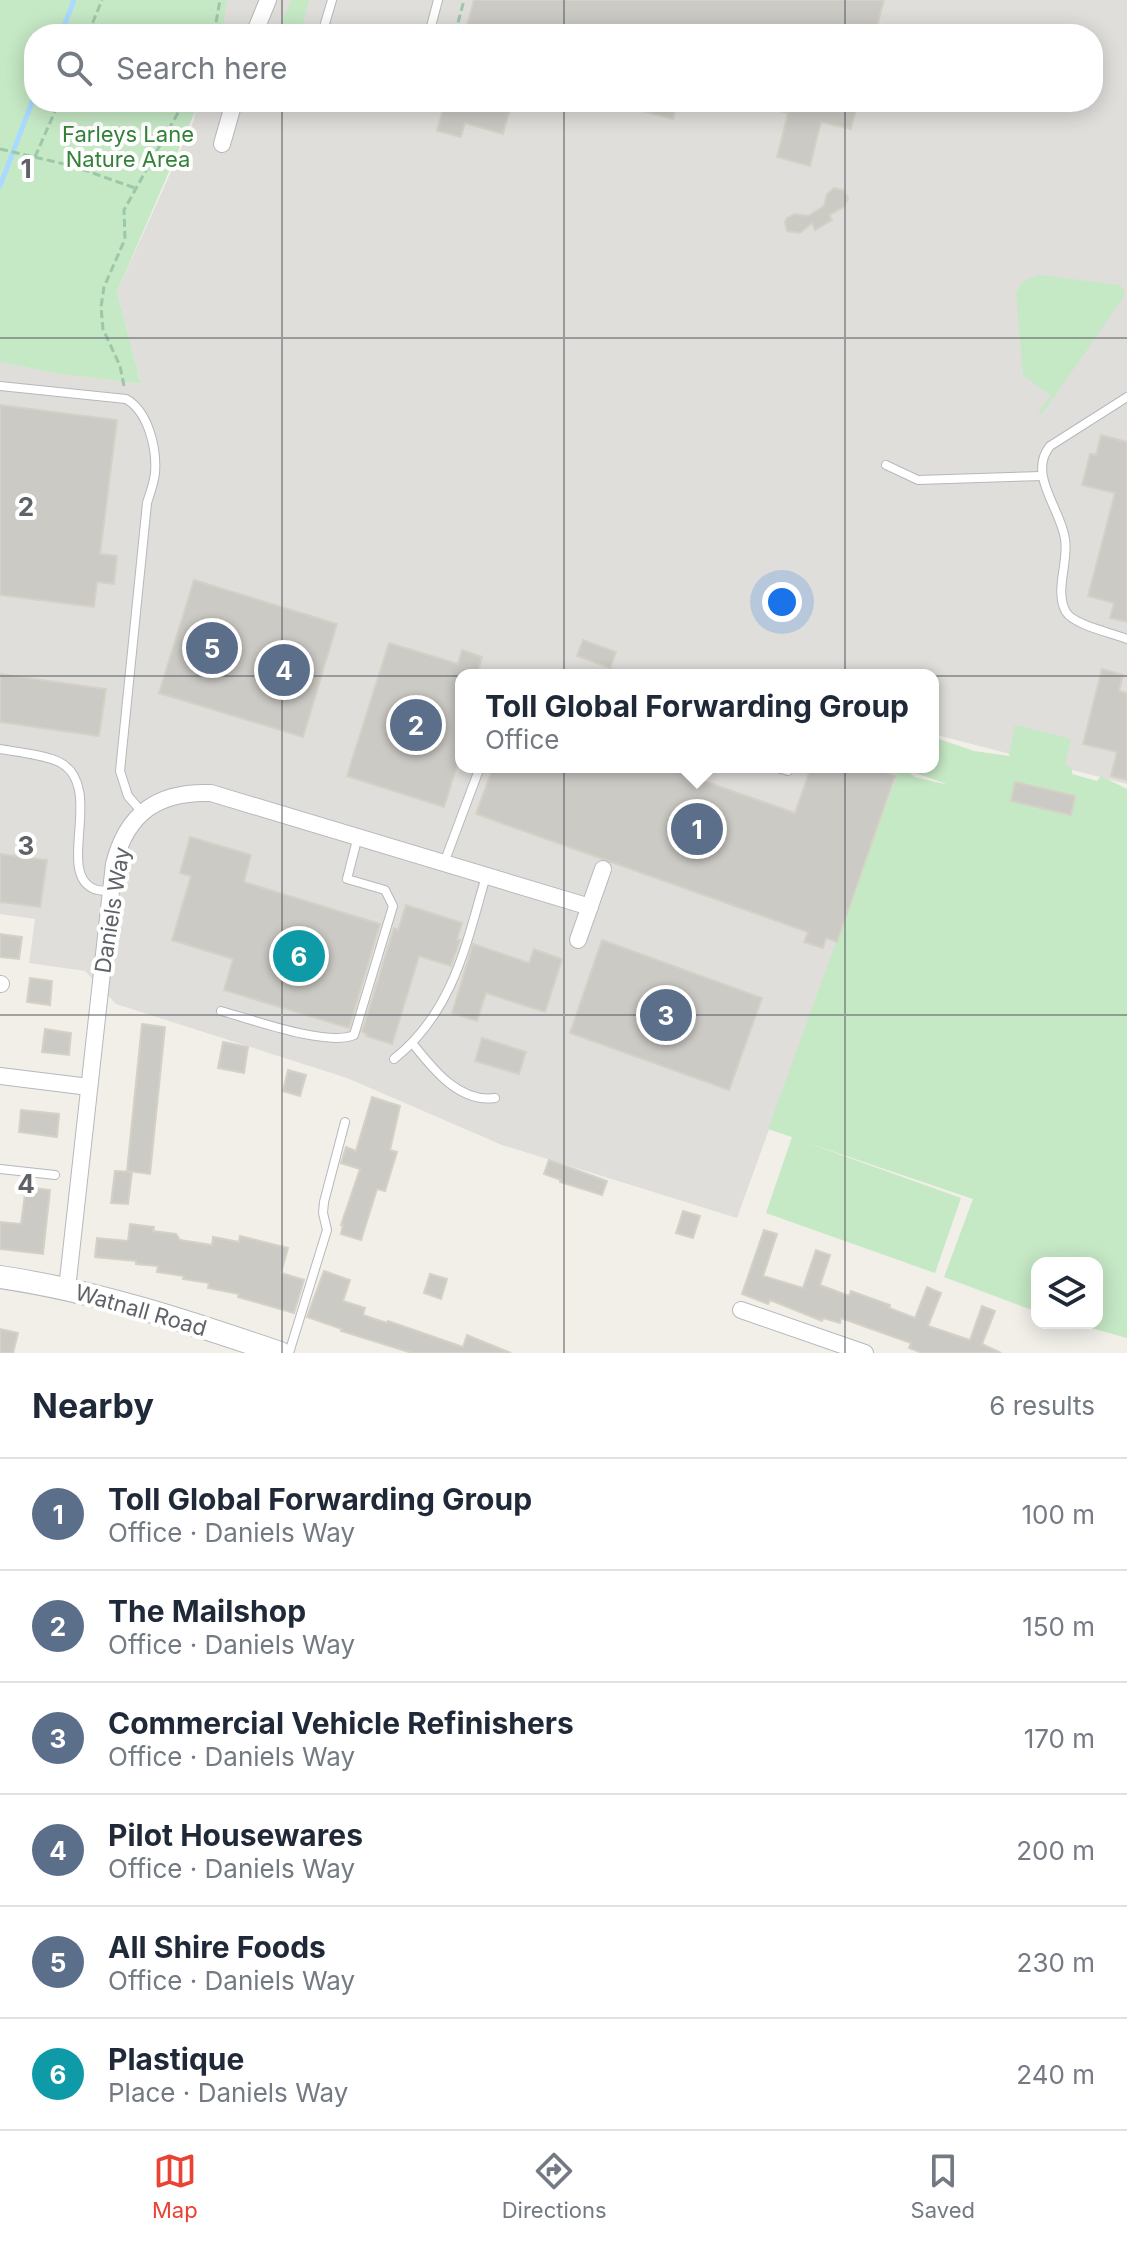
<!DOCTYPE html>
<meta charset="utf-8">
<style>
body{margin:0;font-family:Inter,sans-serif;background:#f6f6f7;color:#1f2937}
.controls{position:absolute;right:24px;bottom:24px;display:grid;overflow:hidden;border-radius:16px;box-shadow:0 4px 20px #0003}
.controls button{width:72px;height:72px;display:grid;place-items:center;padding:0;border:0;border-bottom:2px solid #e0e1e3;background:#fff;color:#1f2937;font:40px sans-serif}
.you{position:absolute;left:782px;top:602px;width:28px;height:28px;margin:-20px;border:6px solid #fff;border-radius:50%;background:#1a73e8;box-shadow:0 0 0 12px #1a73e833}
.badge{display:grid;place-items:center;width:52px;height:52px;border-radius:50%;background:#ea4335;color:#fff;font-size:26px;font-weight:700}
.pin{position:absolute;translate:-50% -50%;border:4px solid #fff;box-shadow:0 2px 8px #0006}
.popup{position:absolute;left:455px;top:669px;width:484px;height:104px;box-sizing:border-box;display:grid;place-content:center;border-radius:16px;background:#fff;filter:drop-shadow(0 2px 6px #0005);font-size:26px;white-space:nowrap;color:#747a83}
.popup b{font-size:30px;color:#1f2937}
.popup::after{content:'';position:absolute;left:50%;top:100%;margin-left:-16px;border:16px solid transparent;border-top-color:#fff}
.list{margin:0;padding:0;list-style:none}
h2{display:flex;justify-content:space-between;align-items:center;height:104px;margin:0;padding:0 32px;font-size:34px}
h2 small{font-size:26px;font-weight:400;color:#747a83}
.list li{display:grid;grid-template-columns:52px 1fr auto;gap:24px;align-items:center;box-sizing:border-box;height:112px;padding:0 32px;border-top:2px solid #e0e1e3}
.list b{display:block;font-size:30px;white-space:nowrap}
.list p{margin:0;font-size:26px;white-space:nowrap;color:#747a83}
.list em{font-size:26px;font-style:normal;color:#747a83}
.icon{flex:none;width:44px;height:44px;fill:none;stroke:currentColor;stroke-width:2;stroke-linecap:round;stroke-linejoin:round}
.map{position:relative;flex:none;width:1127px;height:1353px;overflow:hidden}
.search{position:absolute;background:#fff;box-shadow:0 4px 20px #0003;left:24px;right:24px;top:24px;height:88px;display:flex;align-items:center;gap:20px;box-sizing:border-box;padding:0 28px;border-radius:32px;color:#747a83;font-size:30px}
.sheet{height:776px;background:#fff}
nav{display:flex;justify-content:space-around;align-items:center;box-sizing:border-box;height:112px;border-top:2px solid #e0e1e3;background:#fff;font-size:22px;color:#747a83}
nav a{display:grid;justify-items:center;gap:4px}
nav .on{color:#ea4335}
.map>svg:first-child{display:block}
.industrial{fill:#e0deda}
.green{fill:#c5e8c5;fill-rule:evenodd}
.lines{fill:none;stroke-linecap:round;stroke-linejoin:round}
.stream{stroke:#aadaff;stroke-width:5}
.building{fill:#cccac5;stroke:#d6d1c6;stroke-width:2}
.lane-casing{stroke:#b5b8bc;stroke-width:10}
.street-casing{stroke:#b5b8bc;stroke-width:18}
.secondary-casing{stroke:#b6babf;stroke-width:24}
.path{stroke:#9cc7a9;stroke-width:3;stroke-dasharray:8 4;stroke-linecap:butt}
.lane{stroke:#fff;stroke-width:8}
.street{stroke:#fff;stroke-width:16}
.secondary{stroke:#fff;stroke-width:22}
.grid{fill:none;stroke:#5f6368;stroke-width:2;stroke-opacity:0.55}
.labels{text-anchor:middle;stroke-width:8;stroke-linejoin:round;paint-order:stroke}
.park-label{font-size:22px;fill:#348238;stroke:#fff}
.street-label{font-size:22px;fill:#5f6368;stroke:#fff}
.grid-label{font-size:26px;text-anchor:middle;font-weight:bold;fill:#5f6368;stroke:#fff;stroke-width:8;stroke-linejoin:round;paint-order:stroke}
</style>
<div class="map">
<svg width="1127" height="1353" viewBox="0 0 1127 1353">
<rect width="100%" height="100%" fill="#f1efe8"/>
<polygon class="industrial" points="218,0 1127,0 1127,784 933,734 933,675 461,675 461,767 900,767 737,1218 502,1145 347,1078 116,1004 85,971 29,963 35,919 0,914 0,362 60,374 141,384 117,292 194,120 197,102 1093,102 1093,34 211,34"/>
<g class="green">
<polygon points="0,0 227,0 222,34 34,34 34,102 199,102 117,292 141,384 60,374 0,362"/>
<polygon points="291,0 309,0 302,27 315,31 314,34 300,34 279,29"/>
<polygon points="1040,275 1119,285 1124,289 1125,295 1042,414 1038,412 1051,396 1023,375 1016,293 1023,281"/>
<path d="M1015,725L1071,739L1065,765L1072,767V774L1097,781L1101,776L1127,789V1338L1073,1323H1097V1263H1037V1312L944,1277L973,1199L802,1141L961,1198L935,1273L766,1213L792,1137L768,1129L900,767H905L914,777L949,785L916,773L907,767H933V737L974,751L1009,756ZM1015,782L1074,796L1070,815L1011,801Z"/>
</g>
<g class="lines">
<g class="stream">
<polyline points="61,34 74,0"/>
<polyline points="0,186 34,97"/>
</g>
</g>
<g class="building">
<polygon points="474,0 884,0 875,34 486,34 466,29"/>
<polygon points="445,102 485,111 487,102 512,102 503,134 465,123 461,137 437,131"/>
<polygon points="627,102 677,102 673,119 627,107"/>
<polygon points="764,102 858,102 851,129 821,122 810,166 777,157 788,113 764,107"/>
<polygon points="834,188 843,190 848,198 844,207 829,215 832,220 815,230 812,223 800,233 787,231 785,222 787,218 795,214 808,216 824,206 827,194"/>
<polygon points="0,405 117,420 100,554 117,556 114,584 97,582 94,607 0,595"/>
<polygon points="1101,435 1127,442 1127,622 1110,618 1114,603 1088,596 1115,493 1082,485 1090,454 1096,455"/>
<polygon points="194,580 337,624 303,737 159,693"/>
<polygon points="583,640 616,652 610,668 577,656"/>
<polygon points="389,643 458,664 462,650 482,657 477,675 461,675 461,752 444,807 347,776"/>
<polygon points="1102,669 1123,675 1119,691 1127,693 1127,780 1111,776 1117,752 1083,744"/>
<polygon points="0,674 106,689 99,736 0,722"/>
<polygon points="493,767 664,767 795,813 811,767 870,767 895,776 837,942 826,938 823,948 804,942 808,932 476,814"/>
<polygon points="1015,782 1075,796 1071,815 1011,801"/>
<polygon points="190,837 251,855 244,882 380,924 349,1028 224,990 233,959 172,940 191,876 180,873"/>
<polygon points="0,854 47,860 40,907 0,902"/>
<polygon points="406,905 462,923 457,939 460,940 451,966 419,956 392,1044 366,1036 367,1034 362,1032 394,928 398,930"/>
<polygon points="0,934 22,937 19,959 0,957"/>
<polygon points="602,940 762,998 729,1090 570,1033"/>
<polygon points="473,944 529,963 534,949 562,959 545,1012 486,993 477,1021 452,1013"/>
<polygon points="30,978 52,981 50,1005 27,1002"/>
<polygon points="142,1024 165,1027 150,1174 127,1171"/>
<polygon points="45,1029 71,1033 69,1055 42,1052"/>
<polygon points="482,1038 526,1052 519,1074 475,1061"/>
<polygon points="223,1042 248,1047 244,1073 218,1068"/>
<polygon points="288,1070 306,1075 300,1096 283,1091"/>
<polygon points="372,1097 400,1106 390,1150 397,1152 385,1191 377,1189 361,1240 341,1234 343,1225 341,1225 360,1169 341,1163 346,1147 356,1151"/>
<polygon points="21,1110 59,1114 57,1137 19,1132"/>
<polygon points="549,1160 607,1181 602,1195 560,1182 561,1180 544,1174"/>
<polygon points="115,1171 132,1172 128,1204 111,1203"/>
<polygon points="26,1187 50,1190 43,1254 0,1249 0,1222 21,1224"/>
<polygon points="683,1211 700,1216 693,1238 676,1233"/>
<polygon points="130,1224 154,1227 153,1231 176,1234 180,1240 212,1245 213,1237 239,1242 240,1236 288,1248 281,1273 304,1280 294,1313 238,1297 239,1294 208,1288 209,1283 183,1279 184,1276 157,1272 158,1266 136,1264 136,1261 95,1257 97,1238 128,1241"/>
<polygon points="764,1230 777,1234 763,1276 803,1288 816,1250 830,1255 820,1285 849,1296 851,1291 890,1305 889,1308 915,1318 927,1287 941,1293 928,1326 970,1340 982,1306 995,1311 982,1344 1001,1353 922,1353 909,1348 911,1343 841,1318 840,1323 823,1318 822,1321 770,1300 768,1304 742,1294"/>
<polygon points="324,1271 350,1280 343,1301 365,1308 363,1315 387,1323 388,1321 463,1347 467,1335 511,1353 412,1353 341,1331 342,1329 307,1317"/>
<polygon points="430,1274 447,1279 441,1299 424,1293"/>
<polygon points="0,1329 18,1333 13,1353 0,1353"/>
</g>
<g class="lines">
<defs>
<g id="lane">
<polyline points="332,0 324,27 350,34"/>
<polyline points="429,34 438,0"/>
<path d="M0,386L126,399C148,411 157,448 155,473C154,483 150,493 147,503L120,771L128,796L142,812"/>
<path d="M1127,397L1050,446C1027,474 1061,509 1065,539C1069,562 1054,591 1066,612C1074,625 1112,633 1127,639"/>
<polyline points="886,465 918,480 1042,476"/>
<path d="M0,749C16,752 47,755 61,763C104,788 57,870 92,888C97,891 105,891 110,891"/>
<polyline points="774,767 788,771"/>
<polyline points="444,863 480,767"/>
<path d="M221,1011C251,1019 327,1047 354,1035L393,906L385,890L347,879L358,836"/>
<path d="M413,1044C433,1069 459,1103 495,1098"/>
<path d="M394,1059C453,1012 466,945 486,876"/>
<polyline points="0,1169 55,1175"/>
<polyline points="289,1353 327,1230 323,1213 324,1202 345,1122"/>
</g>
<g id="street">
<polyline points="254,34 268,0"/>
<polyline points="222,144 234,102"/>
<polyline points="578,940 603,869"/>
<polyline points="0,984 1,984"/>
<polyline points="0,1076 89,1087"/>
<path d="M67,1289L114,864C127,813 158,791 211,793L590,907"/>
<polyline points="741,1310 865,1353"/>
</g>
<path id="secondary" d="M0,1277C96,1291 189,1322 280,1353"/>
</defs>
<use href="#lane" class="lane-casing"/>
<use href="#street" class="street-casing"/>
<use href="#secondary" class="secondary-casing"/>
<g class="path">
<polyline points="88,34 102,0"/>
<polyline points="214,34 220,0"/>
<polyline points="455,34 464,0"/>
<polyline points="0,149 73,166 135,188"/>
<polyline points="35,157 59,102"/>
<polyline points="124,386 120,366 103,329 101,307 104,287 125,239 124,210 184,102"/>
</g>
<use href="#lane" class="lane"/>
<use href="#street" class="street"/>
<use href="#secondary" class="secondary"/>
</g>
<path class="grid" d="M282,0V34M564,0V34M845,0V34M282,102V1353M564,102V1353M845,102V1353M0,338H1127M0,676H1127M0,1015H1127"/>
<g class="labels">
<g class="park-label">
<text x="128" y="142">Farleys Lane<tspan x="128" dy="25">Nature Area</tspan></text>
</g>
<g class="street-label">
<text transform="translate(112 910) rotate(-81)" y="8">Daniels Way</text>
<text transform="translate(141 1310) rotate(16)" y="8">Watnall Road</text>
</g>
</g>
<g class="grid-label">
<text x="26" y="178">1</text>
<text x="26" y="516">2</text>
<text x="26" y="855">3</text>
<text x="26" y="1193">4</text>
</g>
</svg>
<div class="controls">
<button><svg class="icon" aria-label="layers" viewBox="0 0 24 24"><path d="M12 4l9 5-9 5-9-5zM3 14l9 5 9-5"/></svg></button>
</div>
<div class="you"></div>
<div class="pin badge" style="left:697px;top:829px;background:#5c6f8a">1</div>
<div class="popup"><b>Toll Global Forwarding Group</b>Office</div>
<div class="pin badge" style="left:416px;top:725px;background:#5c6f8a">2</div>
<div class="pin badge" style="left:666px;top:1015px;background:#5c6f8a">3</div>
<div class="pin badge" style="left:284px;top:670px;background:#5c6f8a">4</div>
<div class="pin badge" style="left:212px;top:648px;background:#5c6f8a">5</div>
<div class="pin badge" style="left:299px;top:956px;background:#0f9aa8">6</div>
<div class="search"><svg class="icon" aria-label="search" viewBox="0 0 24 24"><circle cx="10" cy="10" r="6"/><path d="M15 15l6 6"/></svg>Search here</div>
</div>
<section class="sheet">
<h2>Nearby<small>6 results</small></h2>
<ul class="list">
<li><span class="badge" style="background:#5c6f8a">1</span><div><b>Toll Global Forwarding Group</b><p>Office · Daniels Way</p></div><em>100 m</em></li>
<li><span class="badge" style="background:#5c6f8a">2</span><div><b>The Mailshop</b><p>Office · Daniels Way</p></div><em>150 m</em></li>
<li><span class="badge" style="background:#5c6f8a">3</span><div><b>Commercial Vehicle Refinishers</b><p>Office · Daniels Way</p></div><em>170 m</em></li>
<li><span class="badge" style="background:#5c6f8a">4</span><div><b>Pilot Housewares</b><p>Office · Daniels Way</p></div><em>200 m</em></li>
<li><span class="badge" style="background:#5c6f8a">5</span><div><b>All Shire Foods</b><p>Office · Daniels Way</p></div><em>230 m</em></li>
<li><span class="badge" style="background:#0f9aa8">6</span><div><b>Plastique</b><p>Place · Daniels Way</p></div><em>240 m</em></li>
</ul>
</section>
<nav>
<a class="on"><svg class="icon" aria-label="map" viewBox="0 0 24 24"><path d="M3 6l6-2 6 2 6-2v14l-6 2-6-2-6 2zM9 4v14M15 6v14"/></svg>Map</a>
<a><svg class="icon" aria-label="directions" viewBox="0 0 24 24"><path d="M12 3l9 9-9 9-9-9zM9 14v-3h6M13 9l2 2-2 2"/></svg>Directions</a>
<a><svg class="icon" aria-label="saved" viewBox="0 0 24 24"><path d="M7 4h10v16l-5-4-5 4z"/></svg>Saved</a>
</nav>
